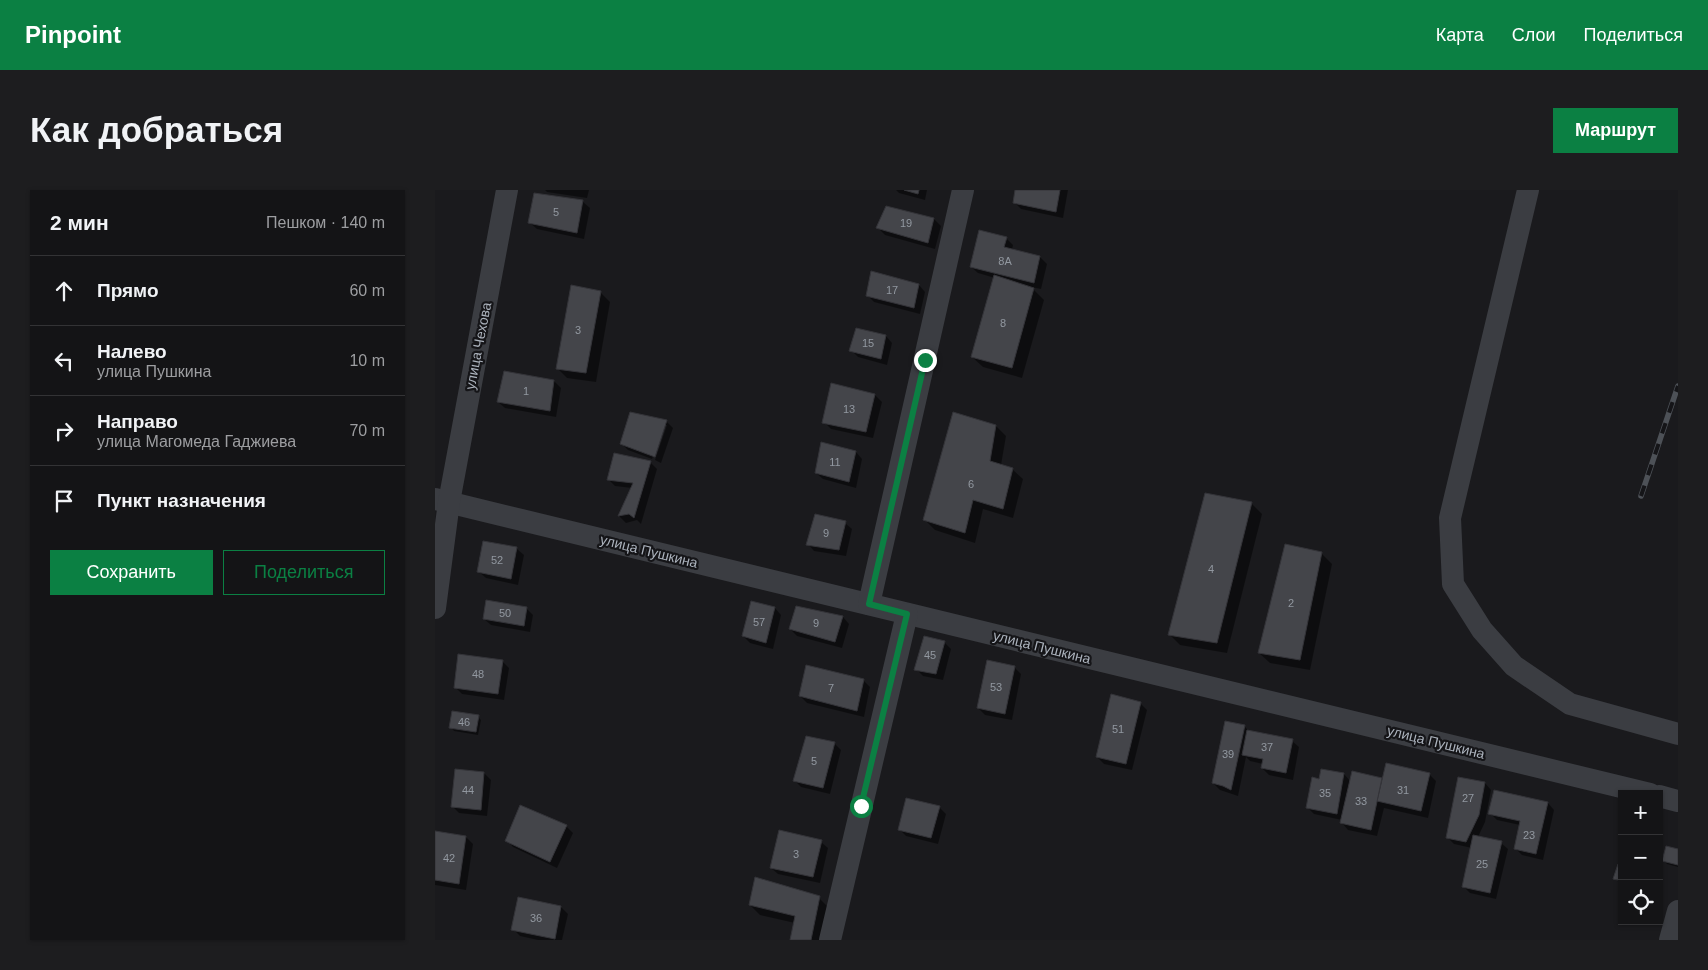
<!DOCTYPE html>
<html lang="ru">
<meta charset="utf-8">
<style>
body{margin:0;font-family:Arial,sans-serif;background:#1d1d1f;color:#f1f3f6}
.controls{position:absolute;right:15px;bottom:15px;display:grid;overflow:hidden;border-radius:0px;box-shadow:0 1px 4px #0004}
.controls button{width:45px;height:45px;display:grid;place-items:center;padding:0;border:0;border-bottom:1px solid #333335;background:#141416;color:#f1f3f6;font:25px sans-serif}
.stop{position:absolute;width:15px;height:15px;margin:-11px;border:4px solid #0b8043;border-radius:50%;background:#fff}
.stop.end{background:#0b8043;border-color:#fff;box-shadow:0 1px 5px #0008}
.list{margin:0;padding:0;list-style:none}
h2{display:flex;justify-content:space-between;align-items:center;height:65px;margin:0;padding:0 20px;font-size:21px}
h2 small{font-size:16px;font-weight:400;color:#9d9ea1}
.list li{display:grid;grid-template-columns:32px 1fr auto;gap:15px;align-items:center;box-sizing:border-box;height:70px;padding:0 20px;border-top:1px solid #333335}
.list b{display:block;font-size:19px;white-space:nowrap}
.list p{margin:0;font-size:16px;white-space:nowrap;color:#9d9ea1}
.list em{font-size:16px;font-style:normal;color:#9d9ea1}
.actions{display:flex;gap:10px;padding:15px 20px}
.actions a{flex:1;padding:11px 0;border:1px solid #0b8043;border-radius:0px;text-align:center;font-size:18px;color:#0b8043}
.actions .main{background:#0b8043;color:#fff}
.icon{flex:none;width:28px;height:28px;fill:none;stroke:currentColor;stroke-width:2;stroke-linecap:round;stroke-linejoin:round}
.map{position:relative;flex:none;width:1243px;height:750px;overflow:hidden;border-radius:0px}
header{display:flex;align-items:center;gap:30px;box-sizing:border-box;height:70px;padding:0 25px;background:#0b8043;color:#fff}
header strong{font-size:24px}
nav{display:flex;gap:28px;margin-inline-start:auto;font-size:18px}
.intro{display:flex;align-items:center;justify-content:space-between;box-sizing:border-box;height:120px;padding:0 30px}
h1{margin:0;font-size:35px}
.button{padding:12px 22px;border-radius:0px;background:#0b8043;color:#fff;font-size:18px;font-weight:700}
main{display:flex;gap:30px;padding:0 30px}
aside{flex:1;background:#141416;border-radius:0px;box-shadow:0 1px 4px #0004}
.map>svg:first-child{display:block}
.shadow{fill:#0007}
.building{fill:#44454a;stroke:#343439}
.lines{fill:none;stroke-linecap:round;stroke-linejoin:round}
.minor{stroke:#3b3d42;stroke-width:22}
.rail-casing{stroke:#4d5157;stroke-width:5.5}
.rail{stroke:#151518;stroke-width:4;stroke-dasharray:11;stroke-linecap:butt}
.route{stroke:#0b8043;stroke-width:6}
.labels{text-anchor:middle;stroke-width:4.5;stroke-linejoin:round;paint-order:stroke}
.number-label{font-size:11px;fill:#9298a0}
.street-label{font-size:14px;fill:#acb3bd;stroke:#151518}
</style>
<header>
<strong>Pinpoint</strong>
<nav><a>Карта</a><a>Слои</a><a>Поделиться</a></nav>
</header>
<div class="intro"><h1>Как добраться</h1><a class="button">Маршрут</a></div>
<main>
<aside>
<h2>2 мин<small>Пешком · 140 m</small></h2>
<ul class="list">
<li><svg class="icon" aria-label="ahead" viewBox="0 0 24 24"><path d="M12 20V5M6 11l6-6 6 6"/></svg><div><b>Прямо</b></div><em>60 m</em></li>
<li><svg class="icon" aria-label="left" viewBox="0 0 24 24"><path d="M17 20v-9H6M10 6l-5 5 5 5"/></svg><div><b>Налево</b><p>улица Пушкина</p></div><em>10 m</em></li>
<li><svg class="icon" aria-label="right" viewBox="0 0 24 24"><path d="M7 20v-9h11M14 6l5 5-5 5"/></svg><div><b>Направо</b><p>улица Магомеда Гаджиева</p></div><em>70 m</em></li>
<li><svg class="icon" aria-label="arrive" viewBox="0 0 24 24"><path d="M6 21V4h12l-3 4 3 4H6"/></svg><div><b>Пункт назначения</b></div></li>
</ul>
<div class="actions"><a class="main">Сохранить</a><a>Поделиться</a></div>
</aside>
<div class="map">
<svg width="1243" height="750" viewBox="0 0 1243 750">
<rect width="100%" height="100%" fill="#1a1a1d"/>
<g class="shadow">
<polygon points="110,0 154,0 152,8 112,2"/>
<polygon points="461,0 492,0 490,10 464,3"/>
<polygon points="581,0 633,0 628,28 586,19 579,12"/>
<polygon points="100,4 148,12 155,18 149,49 102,39 95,33"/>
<polygon points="452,17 499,29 506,36 500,59 450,45 443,38"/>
<polygon points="571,48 578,55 577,60 605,67 612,74 606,99 596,97 609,110 587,188 548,177 537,167 560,88 543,83 536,77"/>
<polygon points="484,95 490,102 485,124 439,112 432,105"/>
<polygon points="165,102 175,112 161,192 132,188 122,178"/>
<polygon points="451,146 457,153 452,175 423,167 416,160"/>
<polygon points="119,191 126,198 121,227 70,218 63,212"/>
<polygon points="397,195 440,205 447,212 438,248 396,239 389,232"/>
<polygon points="196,223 232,232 238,238 226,273 220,270 232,235 229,235 217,269 193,260 186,253"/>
<polygon points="561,236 571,246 566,275 577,279 588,289 578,328 548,319 540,353 500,340 490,330"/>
<polygon points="421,262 427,269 421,298 388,289 381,283"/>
<polygon points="215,272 222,279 206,334 202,330 191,333 184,326 197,298 180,296 173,289"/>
<polygon points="771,305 817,314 827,324 792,463 745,455 735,445"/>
<polygon points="410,333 417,339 411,366 379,361 373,354"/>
<polygon points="49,352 82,359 89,365 83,395 51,388 44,382"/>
<polygon points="886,363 897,374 875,480 835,473 824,463"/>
<polygon points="361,417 408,427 414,434 407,458 362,446 355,439"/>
<polygon points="91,418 98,425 95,442 56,435 49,429"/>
<polygon points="340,418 346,425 338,459 315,453 308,446"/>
<polygon points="509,452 516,459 508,490 488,486 481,479"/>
<polygon points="67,471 74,478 69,510 27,504 20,497"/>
<polygon points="579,477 586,484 577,530 550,525 543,518"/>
<polygon points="428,490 435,497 429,527 372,513 365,506"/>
<polygon points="705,513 712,520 697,580 669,574 662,567"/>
<polygon points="43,527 46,530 43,545 19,541 16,537"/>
<polygon points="809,536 815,542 857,551 864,557 858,590 834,585 827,578 828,574 815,571 811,567 803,606 785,600 778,593"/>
<polygon points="399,553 406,560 395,604 366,597 359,590"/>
<polygon points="887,580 909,584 916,592 918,583 948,590 994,584 1001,591 993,628 949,618 942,646 913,640 907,633 907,630 879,624 872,617 885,590"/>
<polygon points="49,583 56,590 52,626 24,623 18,617"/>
<polygon points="1050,593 1056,600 1050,632 1043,647 1066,653 1073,659 1061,709 1035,703 1028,696 1037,658 1019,654 1012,647"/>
<polygon points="1113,613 1119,620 1108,670 1087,665 1080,658 1085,635 1062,630 1055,623"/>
<polygon points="504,617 511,624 503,654 471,646 464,639"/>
<polygon points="131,636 138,643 122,678 78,657 72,650"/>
<polygon points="1,643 31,647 38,654 31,700 0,695"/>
<polygon points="386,652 393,658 385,693 343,684 336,678"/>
<polygon points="1232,658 1243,660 1243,677 1232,674 1229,671"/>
<polygon points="1187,676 1187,695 1179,688"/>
<polygon points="384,708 394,718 388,750 356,750 360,733 325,725 315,715"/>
<polygon points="84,709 126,717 133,724 127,750 103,750 85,746 78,739"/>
</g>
<g class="building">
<polygon points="469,0 484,0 483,4"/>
<polygon points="580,0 625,0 621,22 578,13"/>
<polygon points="99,3 148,10 142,43 93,33"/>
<polygon points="451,16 499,28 493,53 441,38"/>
<polygon points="544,40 572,47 569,57 605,66 599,93 535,77"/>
<polygon points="436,81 484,94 479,118 431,106"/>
<polygon points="559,85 599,98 577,178 536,167"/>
<polygon points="136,95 166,101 151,183 121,179"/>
<polygon points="421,138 451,145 446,169 414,161"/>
<polygon points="69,181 119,190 115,221 62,212"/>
<polygon points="396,193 440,204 431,242 387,233"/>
<polygon points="195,222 232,230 220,267 185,254"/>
<polygon points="518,222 561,235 555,271 578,278 568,319 538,310 530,343 488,330"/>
<polygon points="386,252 421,261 414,292 380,283"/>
<polygon points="179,263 216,271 199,328 194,324 183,326 198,293 172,290"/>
<polygon points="770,303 817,312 782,453 733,445"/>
<polygon points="380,324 411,331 404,360 371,355"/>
<polygon points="48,351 82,357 76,389 42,382"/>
<polygon points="850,354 887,362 865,470 823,463"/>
<polygon points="51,410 92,417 89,436 48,429"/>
<polygon points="316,411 340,417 331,453 307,446"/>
<polygon points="361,416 408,426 400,452 354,439"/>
<polygon points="489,446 510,451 501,484 479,480"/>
<polygon points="23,464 68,470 63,504 19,498"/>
<polygon points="552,470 580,476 570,524 542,518"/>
<polygon points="371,475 429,489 422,521 364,506"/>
<polygon points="676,504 706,512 691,574 661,567"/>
<polygon points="17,521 44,525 41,542 14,538"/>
<polygon points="790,531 810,535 796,600 788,596 777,593"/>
<polygon points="812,540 858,549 851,583 826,578 828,569 807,565"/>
<polygon points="371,546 400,552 388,598 358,591"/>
<polygon points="951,573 995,583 986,621 942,611"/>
<polygon points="20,579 49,582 46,620 16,617"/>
<polygon points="886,579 909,583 902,624 871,618 877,587 884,589"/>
<polygon points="917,581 947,588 936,640 905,633"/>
<polygon points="1023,587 1050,592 1044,625 1031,652 1011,648"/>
<polygon points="1059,600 1113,612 1101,664 1079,659 1085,631 1053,624"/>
<polygon points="471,608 505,616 496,648 463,640"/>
<polygon points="85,615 132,635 115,672 70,651"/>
<polygon points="344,640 387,650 378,687 335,678"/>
<polygon points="0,641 31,646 24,694 0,690"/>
<polygon points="1038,645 1067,651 1055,703 1027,697"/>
<polygon points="1231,656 1243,659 1243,675 1227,671"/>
<polygon points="1183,674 1187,675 1187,691 1178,689"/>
<polygon points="320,687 385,706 376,750 355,750 360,726 314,715"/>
<polygon points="83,707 126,716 120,749 76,740"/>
</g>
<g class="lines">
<g class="minor">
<polyline points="1093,0 1015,328 1018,394 1047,440 1079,476 1135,514 1243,544"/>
<polyline points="0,309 1215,604"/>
<polyline points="434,414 528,0"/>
<polyline points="0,418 14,312 72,0"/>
<polyline points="1224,606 1243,611"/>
<polyline points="395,750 472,424"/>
<polyline points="1235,750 1243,721"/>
</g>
<defs>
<polyline id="rail" points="1206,306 1243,196"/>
</defs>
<use href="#rail" class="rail-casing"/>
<use href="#rail" class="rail"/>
</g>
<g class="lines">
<polyline class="route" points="426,616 472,424 434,414 490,170"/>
</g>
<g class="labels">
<g class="number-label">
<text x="121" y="26">5</text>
<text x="471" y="37">19</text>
<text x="570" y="75">8А</text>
<text x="457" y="104">17</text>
<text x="568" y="137">8</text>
<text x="143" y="144">3</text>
<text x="433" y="157">15</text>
<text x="91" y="205">1</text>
<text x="414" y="223">13</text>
<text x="400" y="276">11</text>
<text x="536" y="298">6</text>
<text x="391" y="347">9</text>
<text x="62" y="374">52</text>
<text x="776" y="383">4</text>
<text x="856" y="417">2</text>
<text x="70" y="427">50</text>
<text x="324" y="436">57</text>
<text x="381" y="437">9</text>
<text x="495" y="469">45</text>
<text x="43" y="488">48</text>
<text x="561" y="501">53</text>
<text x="396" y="502">7</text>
<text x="29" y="536">46</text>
<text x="683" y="543">51</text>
<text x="832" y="561">37</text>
<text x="793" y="568">39</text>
<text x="379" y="575">5</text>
<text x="33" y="604">44</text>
<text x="968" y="604">31</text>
<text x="890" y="607">35</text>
<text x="1033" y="612">27</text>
<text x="926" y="615">33</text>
<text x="1094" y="649">23</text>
<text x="361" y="668">3</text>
<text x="14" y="672">42</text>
<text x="1047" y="678">25</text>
<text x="101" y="732">36</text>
</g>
<g class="street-label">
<text transform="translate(43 156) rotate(-79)" y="5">улица Чехова</text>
<text transform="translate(214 361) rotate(14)" y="5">улица Пушкина</text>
<text transform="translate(607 457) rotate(14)" y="5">улица Пушкина</text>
<text transform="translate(1001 552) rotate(14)" y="5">улица Пушкина</text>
</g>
</g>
</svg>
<div class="controls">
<button>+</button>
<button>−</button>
<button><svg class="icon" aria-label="locate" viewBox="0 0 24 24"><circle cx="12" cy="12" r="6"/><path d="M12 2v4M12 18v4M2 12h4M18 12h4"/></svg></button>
</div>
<div class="stop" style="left:426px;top:616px"></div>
<div class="stop end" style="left:490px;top:170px"></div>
</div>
</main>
